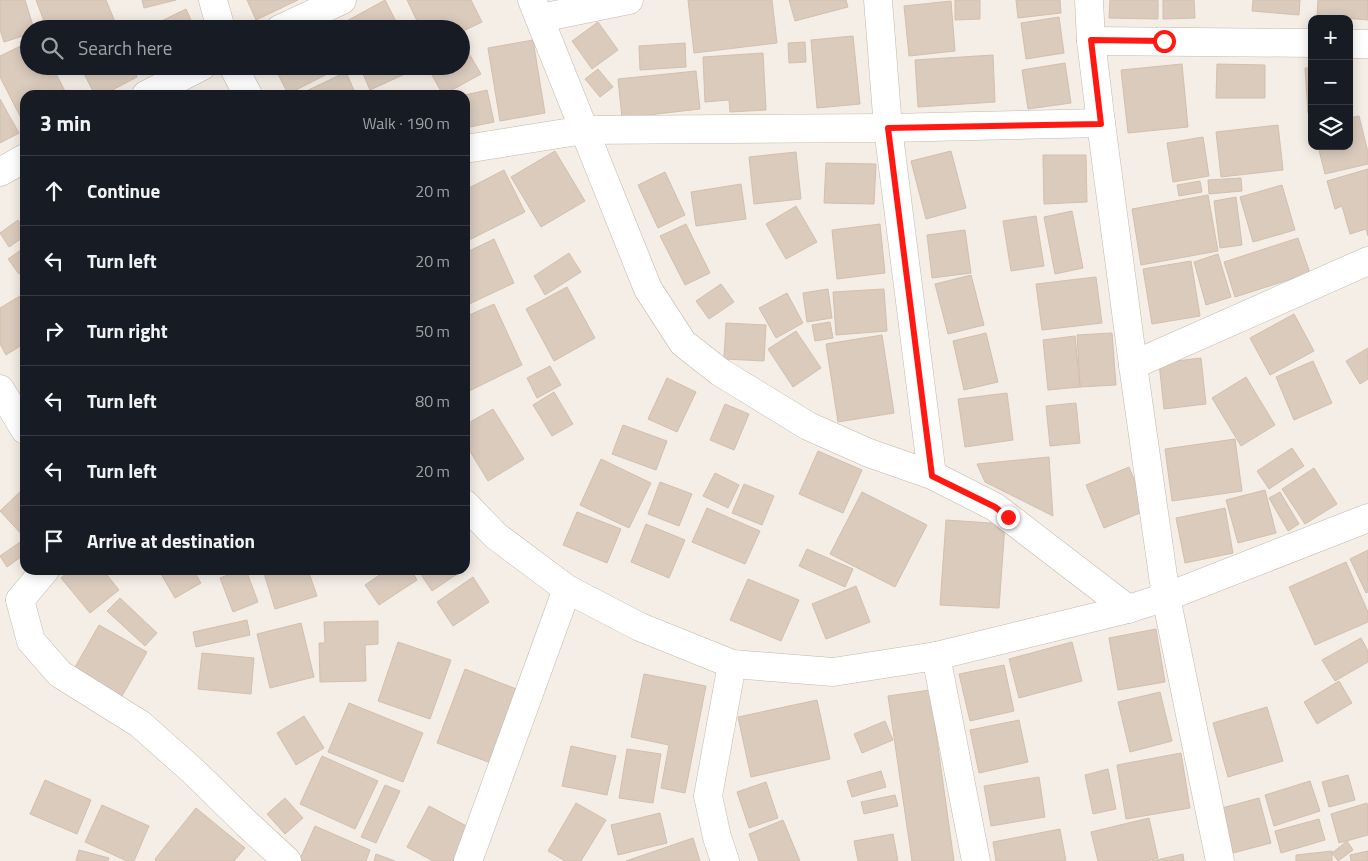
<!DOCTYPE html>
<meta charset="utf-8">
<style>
body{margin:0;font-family:"Titillium Web",sans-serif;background:#20242c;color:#f1f3f6}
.controls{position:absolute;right:15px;top:15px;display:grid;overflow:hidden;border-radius:10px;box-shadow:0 2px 12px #0003}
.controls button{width:45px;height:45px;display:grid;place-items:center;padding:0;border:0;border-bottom:1px solid #363941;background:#171b24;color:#f1f3f6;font:25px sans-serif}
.stop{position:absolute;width:15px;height:15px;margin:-11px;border:4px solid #ff1912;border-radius:50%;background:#fff}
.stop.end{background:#ff1912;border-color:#fff;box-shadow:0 1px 5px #0008}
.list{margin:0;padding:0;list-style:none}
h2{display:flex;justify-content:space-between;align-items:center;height:65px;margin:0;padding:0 20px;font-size:21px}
h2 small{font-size:16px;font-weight:400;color:#9ea1a6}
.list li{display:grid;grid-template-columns:32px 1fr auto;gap:15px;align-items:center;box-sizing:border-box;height:70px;padding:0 20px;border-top:1px solid #363941}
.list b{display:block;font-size:19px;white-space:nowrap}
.list em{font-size:16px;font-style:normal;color:#9ea1a6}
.icon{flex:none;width:28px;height:28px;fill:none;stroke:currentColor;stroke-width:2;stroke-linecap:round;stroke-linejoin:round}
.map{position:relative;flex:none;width:1368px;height:861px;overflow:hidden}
.search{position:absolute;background:#171b24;box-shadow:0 2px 12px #0003;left:20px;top:20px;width:450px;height:55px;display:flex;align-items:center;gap:12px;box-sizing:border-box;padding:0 18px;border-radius:28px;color:#9ea1a6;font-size:19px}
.panel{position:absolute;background:#171b24;box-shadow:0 2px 12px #0003;left:20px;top:90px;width:450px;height:485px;border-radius:15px}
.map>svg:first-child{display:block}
.building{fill:#dacbbd;stroke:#d3bfad}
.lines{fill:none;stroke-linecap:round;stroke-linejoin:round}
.minor-casing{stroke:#c4b8ab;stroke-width:29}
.minor{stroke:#fff;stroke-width:28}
.route{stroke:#ff1912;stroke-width:6}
</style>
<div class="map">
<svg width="1368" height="861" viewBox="0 0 1368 861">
<rect width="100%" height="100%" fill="#f4eee6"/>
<g class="building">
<polygon points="0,0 25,0 34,29 29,29 29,34 4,42 0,30"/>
<polygon points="36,0 106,0 118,29 47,29"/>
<polygon points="142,0 176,0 144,8"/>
<polygon points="247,0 298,0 256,20"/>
<polygon points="385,0 400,29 334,29 334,28"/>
<polygon points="407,0 471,0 482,22 461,32 461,29 421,29"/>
<polygon points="688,0 772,0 777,43 694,53"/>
<polygon points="789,0 846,0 848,7 795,21"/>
<polygon points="955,0 980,0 980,19 955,20"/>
<polygon points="1016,0 1060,0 1061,13 1018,18"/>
<polygon points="1110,0 1158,0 1158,19 1109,18"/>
<polygon points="1163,0 1194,0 1195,18 1163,19"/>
<polygon points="1253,0 1300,0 1299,15 1252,11"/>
<polygon points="1318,0 1368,0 1368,20 1317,16"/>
<polygon points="951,1 955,51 909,56 904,6"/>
<polygon points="186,9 195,29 145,29"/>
<polygon points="1059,17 1064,53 1026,59 1021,23"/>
<polygon points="598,22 618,50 592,69 572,41"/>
<polygon points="853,36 860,104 817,108 811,40"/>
<polygon points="461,40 481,74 443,95 427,66 461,66"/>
<polygon points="533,40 545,113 500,121 488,48"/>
<polygon points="29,42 29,66 52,66 67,95 25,95 25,121 23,122 0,77 0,56"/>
<polygon points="805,42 806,62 789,63 788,43"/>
<polygon points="685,43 686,67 640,70 639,46"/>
<polygon points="763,53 766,110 730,112 729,100 705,102 703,57"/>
<polygon points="993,55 995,102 918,107 915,60"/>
<polygon points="1065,63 1071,103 1028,109 1022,70"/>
<polygon points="1182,64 1188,127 1128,133 1121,70"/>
<polygon points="1217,64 1265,65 1265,98 1216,98"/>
<polygon points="80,66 131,66 137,77 103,95 95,95"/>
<polygon points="274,66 341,66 341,67 288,94"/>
<polygon points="367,66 417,66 418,68 370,90 361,69"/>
<polygon points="1305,68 1312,68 1312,113 1308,113"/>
<polygon points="598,69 613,87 600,97 585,79"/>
<polygon points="696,71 700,109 622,118 618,79"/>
<polygon points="346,72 356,95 298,95"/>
<polygon points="487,90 494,122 465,128 465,95"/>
<polygon points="0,99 19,133 0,143"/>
<polygon points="1359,116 1368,152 1368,164 1325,174 1318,146 1349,146 1349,118"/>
<polygon points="1278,125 1283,170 1221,177 1216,132"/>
<polygon points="1203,137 1209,176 1173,182 1167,143"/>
<polygon points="555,151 585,201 541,227 511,177"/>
<polygon points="951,151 966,208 926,219 911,161"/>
<polygon points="796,152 801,199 754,204 749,157"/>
<polygon points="1043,155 1086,155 1087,202 1044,204"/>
<polygon points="826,163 876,164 874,204 824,203"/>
<polygon points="1368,169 1368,236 1366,229 1350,234 1342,206 1335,209 1327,181"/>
<polygon points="504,170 525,212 465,242 465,190"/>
<polygon points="665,172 685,215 658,228 638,185"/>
<polygon points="1241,178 1242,191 1209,194 1208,180"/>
<polygon points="1200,181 1202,192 1179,196 1177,185"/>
<polygon points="741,184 746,219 696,226 691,192"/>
<polygon points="1282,185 1295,230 1253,242 1240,197"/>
<polygon points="1208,195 1218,251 1141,265 1132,209"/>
<polygon points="1236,197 1242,245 1220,248 1214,201"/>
<polygon points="796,206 817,242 786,259 766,224"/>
<polygon points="1072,211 1083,268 1055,274 1044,217"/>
<polygon points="1036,216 1044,266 1011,271 1003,221"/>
<polygon points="18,220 25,231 25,236 9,247 0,233"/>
<polygon points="686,224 710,273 685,285 660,236"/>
<polygon points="880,224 885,273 837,279 832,230"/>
<polygon points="965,230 971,273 932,278 927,235"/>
<polygon points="1298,238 1310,273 1235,297 1224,262"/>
<polygon points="494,239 514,283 467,305 465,300 465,253"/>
<polygon points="25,247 25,269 19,274 8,259"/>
<polygon points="569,253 581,272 545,295 534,276"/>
<polygon points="1218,254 1231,297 1206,305 1194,262"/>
<polygon points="1191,261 1200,316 1152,324 1143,269"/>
<polygon points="971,275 984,325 948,334 935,284"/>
<polygon points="1096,277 1102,323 1042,330 1036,284"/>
<polygon points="721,284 734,302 709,319 696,301"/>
<polygon points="567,287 595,338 554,361 526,309"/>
<polygon points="828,289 832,318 807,322 803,293"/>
<polygon points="884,289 887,331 836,335 833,292"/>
<polygon points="25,293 25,343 6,355 0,344 0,308"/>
<polygon points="787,293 803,323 776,338 759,308"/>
<polygon points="494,304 522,365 465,393 465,317"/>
<polygon points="1294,314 1314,351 1270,375 1250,338"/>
<polygon points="830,322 833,338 815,341 812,325"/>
<polygon points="726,323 766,325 764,361 724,359"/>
<polygon points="796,331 821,368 793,387 768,349"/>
<polygon points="986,333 998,382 964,390 953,341"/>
<polygon points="1112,333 1116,385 1080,387 1077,335"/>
<polygon points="882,335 894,413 838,422 826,344"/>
<polygon points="1075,336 1080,387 1048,390 1043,340"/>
<polygon points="1368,348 1368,379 1360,384 1346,361"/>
<polygon points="1201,358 1206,404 1164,409 1159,363"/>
<polygon points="1313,361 1332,403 1294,420 1276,377"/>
<polygon points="550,366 561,385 537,398 527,378"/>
<polygon points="1246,377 1275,425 1241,446 1212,398"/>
<polygon points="667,378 696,392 677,432 648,419"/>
<polygon points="554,392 573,424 552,436 533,405"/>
<polygon points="1007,393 1013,440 965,447 958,399"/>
<polygon points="1076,403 1080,443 1050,446 1046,406"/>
<polygon points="725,404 749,414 734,450 710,440"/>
<polygon points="493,409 524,459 488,481 465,443 465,425"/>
<polygon points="623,425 667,441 656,470 612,454"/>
<polygon points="1235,439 1242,491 1172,501 1165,449"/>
<polygon points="1292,448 1304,466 1269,489 1257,471"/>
<polygon points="818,451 862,470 843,513 799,494"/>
<polygon points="1049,457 1053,516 985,482 977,464"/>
<polygon points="601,459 651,483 629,528 580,505"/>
<polygon points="1129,467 1147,510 1104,528 1086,485"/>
<polygon points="1314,468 1337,504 1305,524 1282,489"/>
<polygon points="715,473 739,485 728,508 703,496"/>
<polygon points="660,482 692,494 679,526 648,514"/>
<polygon points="744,484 774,496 762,525 732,513"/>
<polygon points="25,487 25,538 0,511"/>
<polygon points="1265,490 1276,533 1238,543 1226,500"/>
<polygon points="862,492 927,525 895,587 830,554"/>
<polygon points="1280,492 1299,524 1288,531 1269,498"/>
<polygon points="707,508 760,531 745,564 692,542"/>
<polygon points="1225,508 1233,553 1185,563 1176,518"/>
<polygon points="577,512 621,529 607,563 563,545"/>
<polygon points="946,520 1005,524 999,608 940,605"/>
<polygon points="646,524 685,540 669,578 631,562"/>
<polygon points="20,542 25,550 25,554 7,567 0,556"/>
<polygon points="807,549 853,569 845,587 799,566"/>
<polygon points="1368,550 1368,592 1366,593 1350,559"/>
<polygon points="1346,562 1368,612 1368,622 1315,645 1289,587"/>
<polygon points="71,570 103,570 119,590 90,613 61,578"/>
<polygon points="168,570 193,570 201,583 175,598 161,574"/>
<polygon points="240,570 246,570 258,602 233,612 220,578"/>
<polygon points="264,570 308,570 317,596 275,609 263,570"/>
<polygon points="387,570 411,570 417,580 379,605 365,585"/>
<polygon points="418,570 463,570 432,591"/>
<polygon points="473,577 489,602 453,626 437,602"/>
<polygon points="748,579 799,600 781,641 730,620"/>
<polygon points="856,586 870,622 826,639 812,604"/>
<polygon points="120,598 157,633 145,646 107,611"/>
<polygon points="247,620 250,635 196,647 193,632"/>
<polygon points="378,621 378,644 365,645 366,681 320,682 319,643 325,643 324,622"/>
<polygon points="301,623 314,677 270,688 257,634"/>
<polygon points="99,625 147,652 122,696 74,669"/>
<polygon points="1156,629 1165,682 1118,690 1109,638"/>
<polygon points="1361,638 1368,651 1368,662 1335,681 1322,660"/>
<polygon points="398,642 451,660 430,719 378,701"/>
<polygon points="1072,642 1082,681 1019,698 1009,659"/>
<polygon points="202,653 254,658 251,694 198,689"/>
<polygon points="1004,665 1014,711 970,721 959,674"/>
<polygon points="465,669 519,690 491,763 437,743"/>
<polygon points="644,674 706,686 685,793 661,788 669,745 631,737"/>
<polygon points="1339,681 1352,703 1317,724 1304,702"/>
<polygon points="930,690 954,861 912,861 888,696"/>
<polygon points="1160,692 1172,741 1130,752 1118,702"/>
<polygon points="817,700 830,759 751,777 738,717"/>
<polygon points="349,703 423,733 403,782 328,752"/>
<polygon points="1267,707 1283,761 1228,777 1213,723"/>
<polygon points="304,716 324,748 296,765 277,733"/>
<polygon points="1019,720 1028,762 979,773 970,730"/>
<polygon points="885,721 893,740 862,753 854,734"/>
<polygon points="571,746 616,756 607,795 562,786"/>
<polygon points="627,749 661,754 653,803 619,798"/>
<polygon points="1181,753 1190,808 1126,819 1117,765"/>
<polygon points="322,756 378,781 355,829 300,804"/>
<polygon points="1108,769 1116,809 1093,814 1085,775"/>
<polygon points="881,771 886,787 852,797 847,781"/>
<polygon points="1348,775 1355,800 1329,807 1322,782"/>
<polygon points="1039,777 1045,817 991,826 984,786"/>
<polygon points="45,780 91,800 77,834 30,814"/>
<polygon points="1310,781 1320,811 1274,826 1265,795"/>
<polygon points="766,782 778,818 749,828 737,792"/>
<polygon points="385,785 400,791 376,843 361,837"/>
<polygon points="895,795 898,806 864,814 861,802"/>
<polygon points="285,798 303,818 285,834 267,814"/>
<polygon points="1259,798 1271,843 1233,853 1222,808"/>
<polygon points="576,803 606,820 581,861 565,861 548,851"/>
<polygon points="1367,803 1368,808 1368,835 1339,843 1331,814"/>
<polygon points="102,805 149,826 134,861 127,861 85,842"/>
<polygon points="429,806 474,830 457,861 433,861 407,847"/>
<polygon points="196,808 245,848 234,861 156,861 155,859"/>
<polygon points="660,813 667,843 618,855 611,825"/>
<polygon points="1149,818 1158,858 1147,861 1098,861 1091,832"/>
<polygon points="1319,819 1325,840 1281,853 1275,831"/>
<polygon points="783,820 800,861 759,861 749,834"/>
<polygon points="315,826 370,850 366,861 303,861 300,859"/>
<polygon points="1060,829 1066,861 996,861 993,842"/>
<polygon points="893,834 898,861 858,861 854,841"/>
<polygon points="693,838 700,861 626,861"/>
<polygon points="1347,841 1353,850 1338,861 1332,853"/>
<polygon points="79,850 109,858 108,861 76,861"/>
<polygon points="1332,851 1332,861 1296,861 1296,855"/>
<polygon points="1368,851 1368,861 1351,861 1350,855"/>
<polygon points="376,854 395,861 374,861"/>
<polygon points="1183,854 1184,861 1152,861"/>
</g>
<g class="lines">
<defs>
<g id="minor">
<polyline points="213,0 221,29"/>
<polyline points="532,0 648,289 683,343 720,372 808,426 869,453 932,475 995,507 1128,609"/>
<polyline points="878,0 888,128 932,475"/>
<polyline points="1089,0 1091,41 1101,123 1133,365 1166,597 1220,861"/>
<polyline points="541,18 629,0"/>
<polyline points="280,29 342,0"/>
<polyline points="1091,41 1312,43"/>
<polyline points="1349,44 1368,44"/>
<polyline points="233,66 248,95"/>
<polyline points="146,95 202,66"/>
<polyline points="465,149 584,130 888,128 1101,123"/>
<polyline points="0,172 25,158"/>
<polyline points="1133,365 1368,261"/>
<polyline points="0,389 25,430"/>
<polyline points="465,504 496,536 567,589 640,627 732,664 833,672 936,656 1128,609 1166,597 1368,518"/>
<polyline points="20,600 31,641 60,674 140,724 194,772 247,824 287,861"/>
<polyline points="20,600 45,570"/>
<polyline points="936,656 976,861"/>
<polyline points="468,861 567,589"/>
<polyline points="725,861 717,837 708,796 732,664"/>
</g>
</defs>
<use href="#minor" class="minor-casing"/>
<use href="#minor" class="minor"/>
</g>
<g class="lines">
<polyline class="route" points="1008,517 995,507 932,476 888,128 1101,124 1091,40 1164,41"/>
</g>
</svg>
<div class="controls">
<button>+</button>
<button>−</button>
<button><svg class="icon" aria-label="layers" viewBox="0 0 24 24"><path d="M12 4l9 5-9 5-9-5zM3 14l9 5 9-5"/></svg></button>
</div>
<div class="stop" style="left:1164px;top:41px"></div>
<div class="stop end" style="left:1008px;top:517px"></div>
<div class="search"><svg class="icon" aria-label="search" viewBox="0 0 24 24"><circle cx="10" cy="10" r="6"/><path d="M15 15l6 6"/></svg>Search here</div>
<section class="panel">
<h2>3 min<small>Walk · 190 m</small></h2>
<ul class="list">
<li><svg class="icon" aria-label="ahead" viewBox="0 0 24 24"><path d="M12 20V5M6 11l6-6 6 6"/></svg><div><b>Continue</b></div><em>20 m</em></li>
<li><svg class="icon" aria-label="left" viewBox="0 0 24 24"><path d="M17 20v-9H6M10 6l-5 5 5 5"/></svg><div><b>Turn left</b></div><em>20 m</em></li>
<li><svg class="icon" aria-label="right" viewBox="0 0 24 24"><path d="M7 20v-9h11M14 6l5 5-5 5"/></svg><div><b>Turn right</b></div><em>50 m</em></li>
<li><svg class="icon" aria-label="left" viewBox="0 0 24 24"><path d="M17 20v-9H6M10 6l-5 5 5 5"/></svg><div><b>Turn left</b></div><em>80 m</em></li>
<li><svg class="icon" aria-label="left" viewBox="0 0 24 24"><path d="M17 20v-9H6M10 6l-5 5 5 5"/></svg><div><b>Turn left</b></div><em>20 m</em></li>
<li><svg class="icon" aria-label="arrive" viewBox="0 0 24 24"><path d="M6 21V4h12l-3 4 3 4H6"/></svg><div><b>Arrive at destination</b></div></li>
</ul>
</section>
</div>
